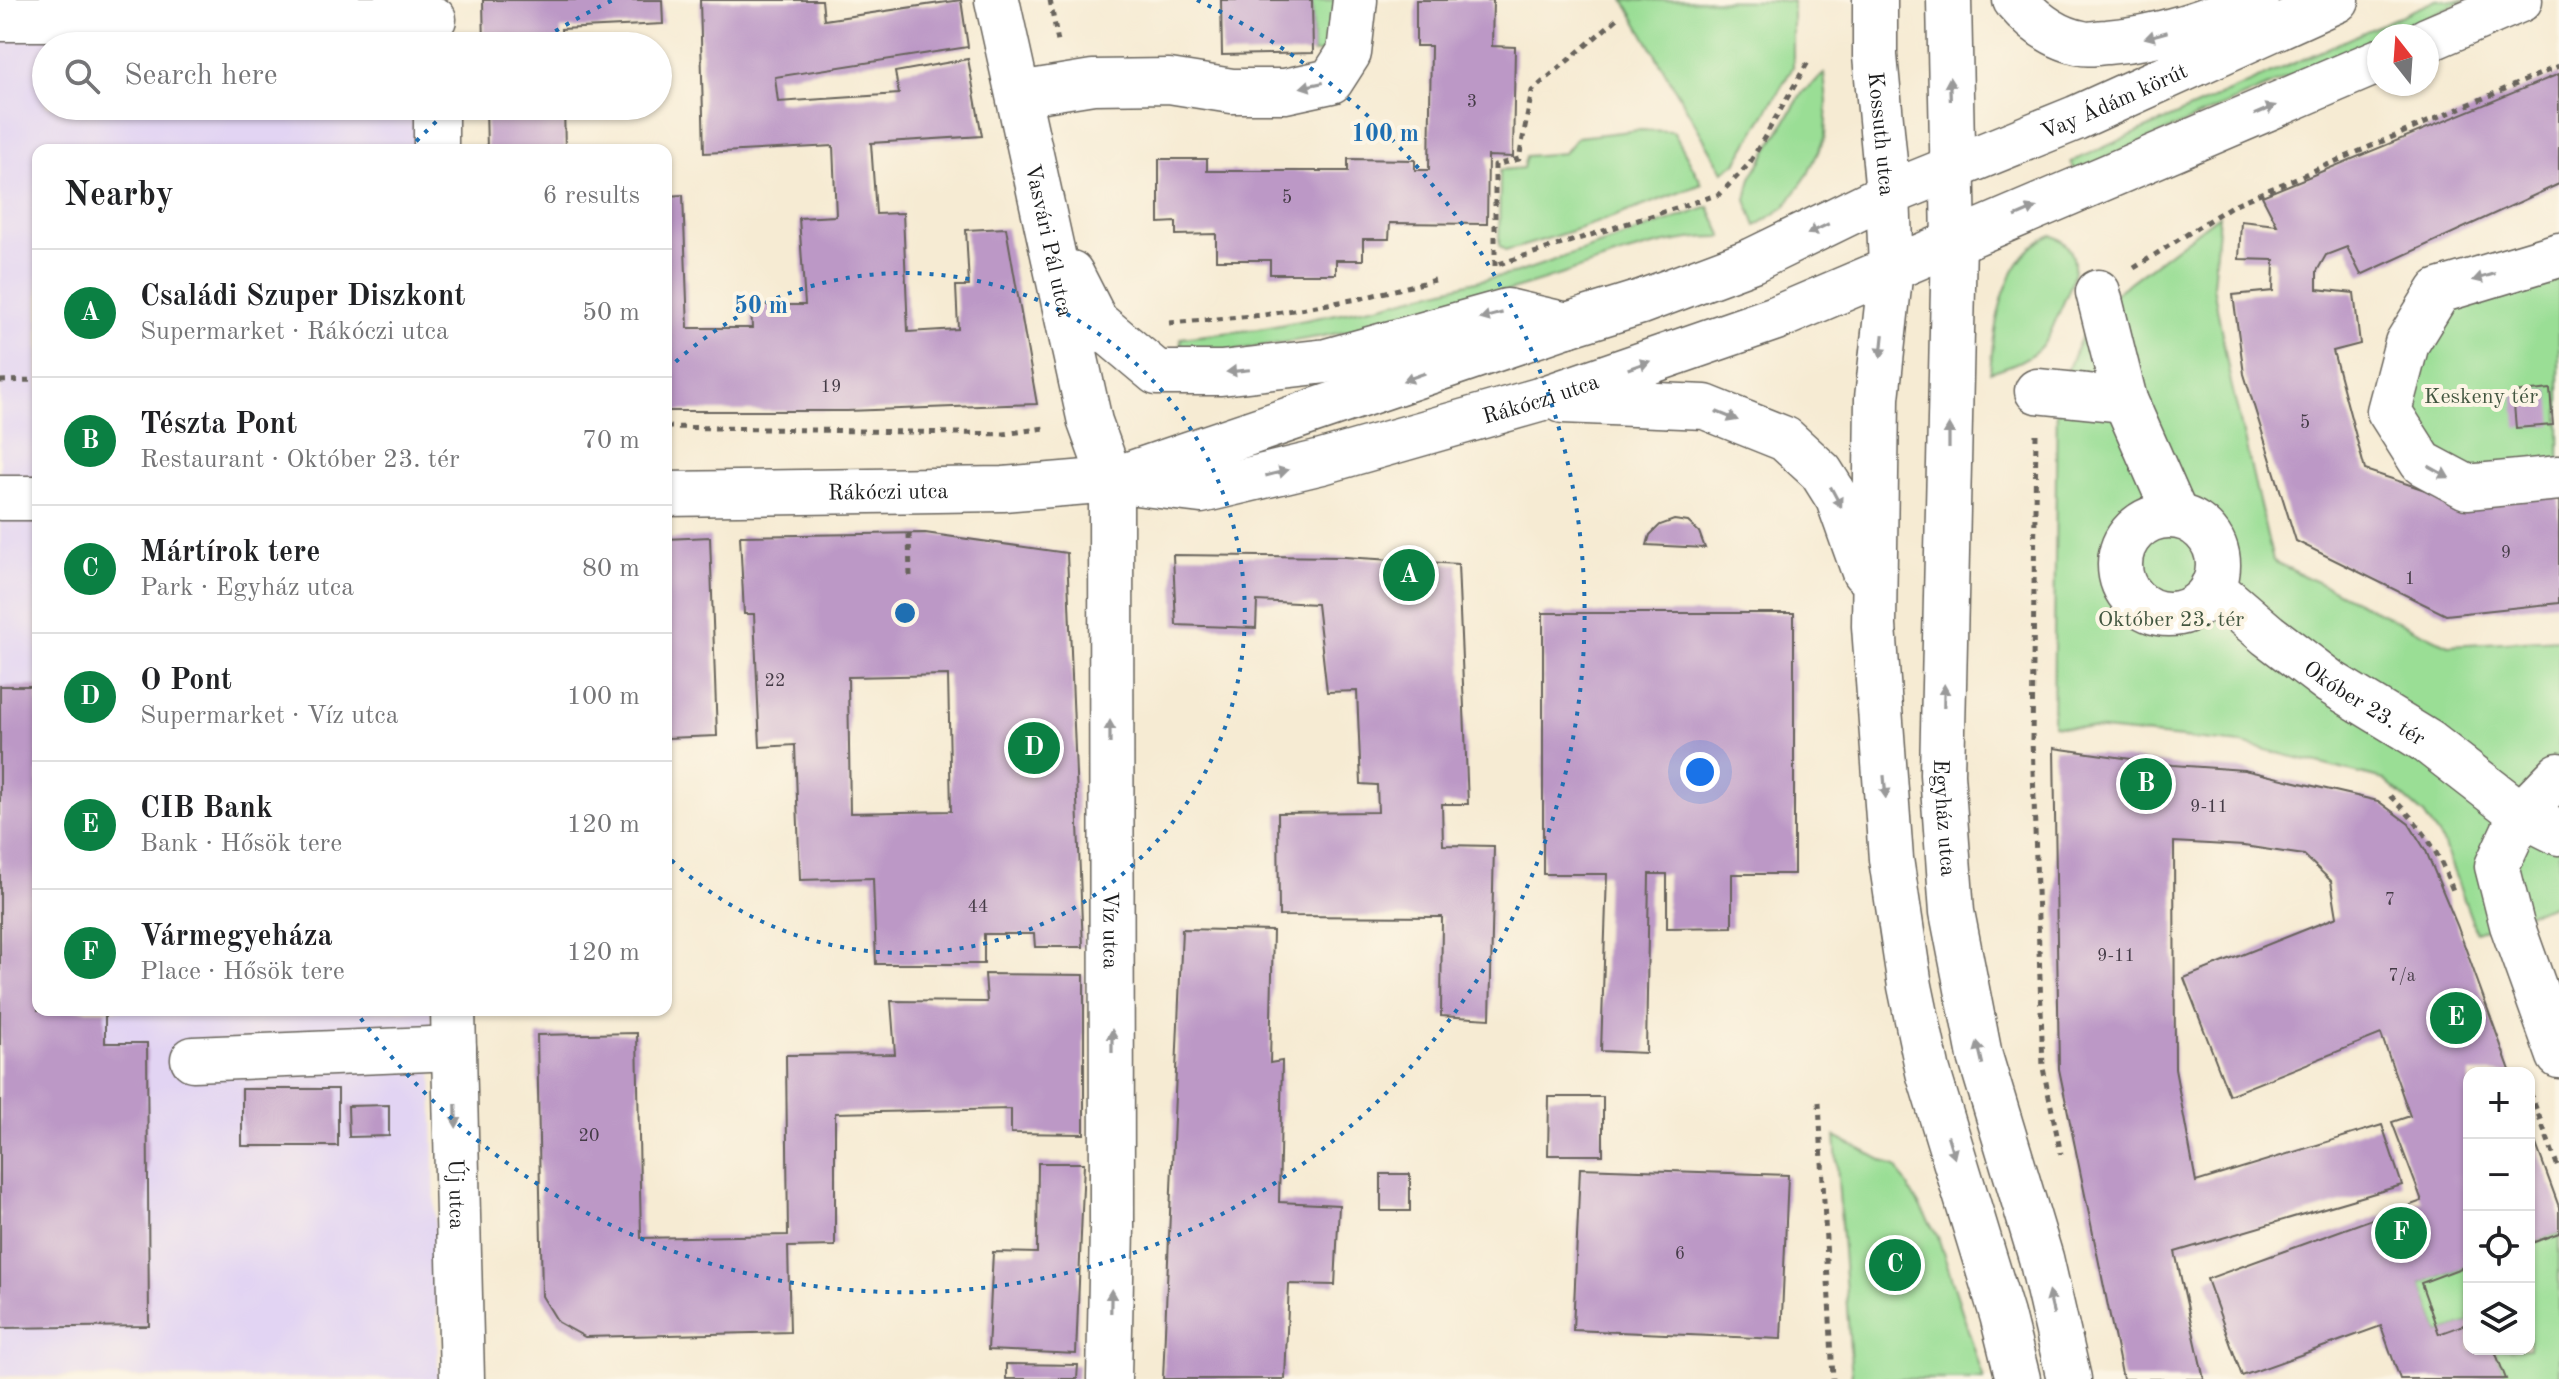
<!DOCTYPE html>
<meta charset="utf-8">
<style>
body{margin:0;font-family:"Old Standard TT",serif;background:#f2f2f2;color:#202124}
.controls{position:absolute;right:24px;bottom:24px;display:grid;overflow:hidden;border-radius:16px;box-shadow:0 2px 6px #0004}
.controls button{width:72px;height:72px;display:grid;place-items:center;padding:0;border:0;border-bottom:2px solid #e0e0e0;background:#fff;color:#202124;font:40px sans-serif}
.compass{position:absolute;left:2367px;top:24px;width:72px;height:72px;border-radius:50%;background:#fff;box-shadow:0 2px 6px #0004;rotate:343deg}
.you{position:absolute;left:1700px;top:772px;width:28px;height:28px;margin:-20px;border:6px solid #fff;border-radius:50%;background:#1a73e8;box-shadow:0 0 0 12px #1a73e833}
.badge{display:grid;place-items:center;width:52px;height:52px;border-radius:50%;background:#0b8043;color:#fff;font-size:26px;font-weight:700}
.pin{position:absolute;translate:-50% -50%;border:4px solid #fff;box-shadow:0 2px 8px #0006}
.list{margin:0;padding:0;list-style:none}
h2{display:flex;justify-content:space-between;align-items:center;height:104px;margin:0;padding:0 32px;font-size:34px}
h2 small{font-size:26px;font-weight:400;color:#757577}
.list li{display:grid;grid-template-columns:52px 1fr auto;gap:24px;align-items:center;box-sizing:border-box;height:128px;padding:0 32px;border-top:2px solid #e0e0e0}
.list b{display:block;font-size:30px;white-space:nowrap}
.list p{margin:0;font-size:26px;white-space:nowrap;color:#757577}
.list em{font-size:26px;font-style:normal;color:#757577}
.icon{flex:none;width:44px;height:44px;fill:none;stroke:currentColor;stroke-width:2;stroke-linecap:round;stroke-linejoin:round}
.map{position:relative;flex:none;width:2559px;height:1379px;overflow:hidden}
.search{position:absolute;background:#fff;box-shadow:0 2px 6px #0004;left:32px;top:32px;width:640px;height:88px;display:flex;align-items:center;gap:20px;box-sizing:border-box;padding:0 28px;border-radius:44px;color:#757577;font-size:30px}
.panel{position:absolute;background:#fff;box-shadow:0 2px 6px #0004;left:32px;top:144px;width:640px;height:872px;border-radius:16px}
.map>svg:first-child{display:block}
.built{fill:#e2d4f3}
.green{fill:#9ade95;stroke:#5b7d58;stroke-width:2}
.building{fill:#bc98c6;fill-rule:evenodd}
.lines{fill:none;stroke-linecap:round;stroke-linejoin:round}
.minor-casing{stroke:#68645c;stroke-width:47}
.path{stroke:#68645c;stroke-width:5;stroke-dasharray:6 6;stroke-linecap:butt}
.minor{stroke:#fff;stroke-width:44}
.oneway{fill:#999}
.ring{fill:none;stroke:#1f6fb2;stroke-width:4;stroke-dasharray:4 8}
.labels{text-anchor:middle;stroke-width:8;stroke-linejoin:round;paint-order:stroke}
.number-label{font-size:18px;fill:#443b46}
.street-label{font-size:22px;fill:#1c1c1c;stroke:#fcf5e5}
.park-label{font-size:22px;fill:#425640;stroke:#fcf5e5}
.centre{fill:#1f6fb2;stroke:#fcf5e5;stroke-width:4}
.ring-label{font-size:24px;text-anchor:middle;font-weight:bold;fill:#1f6fb2;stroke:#fcf5e5;stroke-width:8;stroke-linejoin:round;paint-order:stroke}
</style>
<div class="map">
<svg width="2559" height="1379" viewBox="0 0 2559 1379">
<rect width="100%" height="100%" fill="#fcf5e5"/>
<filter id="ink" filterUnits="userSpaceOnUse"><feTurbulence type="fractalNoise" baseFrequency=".0125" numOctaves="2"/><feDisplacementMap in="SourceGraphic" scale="16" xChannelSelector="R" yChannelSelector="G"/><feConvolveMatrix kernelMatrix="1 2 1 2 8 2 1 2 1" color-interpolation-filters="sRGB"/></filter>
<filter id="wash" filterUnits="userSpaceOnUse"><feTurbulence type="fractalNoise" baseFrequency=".006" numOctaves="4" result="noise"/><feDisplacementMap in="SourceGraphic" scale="32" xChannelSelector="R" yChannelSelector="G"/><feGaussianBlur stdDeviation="1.8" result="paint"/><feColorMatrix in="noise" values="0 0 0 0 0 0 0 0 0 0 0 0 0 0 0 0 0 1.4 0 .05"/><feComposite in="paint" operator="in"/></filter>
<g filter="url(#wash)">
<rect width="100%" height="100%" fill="#f6ebd3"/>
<polygon class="built" points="0,33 414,33 414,46 46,46 46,106 415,106 416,150 38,150 38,1010 431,1010 438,1379 0,1376"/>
<g class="green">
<polygon points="1312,0 1355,0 1349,53 1313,53"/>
<polygon points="1624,0 1793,1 1793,67 1736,163 1723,172"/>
<polygon points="2436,0 2465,0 2075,171 2071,162"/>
<polygon points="1824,74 1827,101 1825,137 1808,174 1785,207 1756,226 1746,200 1751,178 1803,92"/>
<path d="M1639,130L1673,131L1702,184C1637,209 1572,233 1505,251L1499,245L1500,170L1523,168L1526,156L1564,153L1577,137Z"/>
<path d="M1709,207L1723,237C1660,236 1601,263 1541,281C1460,306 1378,328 1294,341C1255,347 1219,354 1180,353L1181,338L1259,329L1382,305L1476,281L1517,273Z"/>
<polygon points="2219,215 2213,286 2231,383 2273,561 2448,645 2559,639 2559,903 2476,932 2443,843 2424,815 2384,780 2242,744 2053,725 2057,394 2093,310"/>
<path d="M2052,235C2090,253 2070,287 2058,315C2054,323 2050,336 2044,343C2031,359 2010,366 1990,372C1994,326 2003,253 2052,235Z"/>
<polygon points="2559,265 2559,468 2470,479 2396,409 2447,301"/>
<polygon points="1835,1136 1897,1168 1938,1237 1984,1379 1852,1379"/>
<polygon points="2559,1233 2559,1379 2506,1379 2494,1349 2529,1349 2529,1244"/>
<polygon points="2469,1265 2469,1323 2439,1334 2421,1283"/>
</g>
<g id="blocks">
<g class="building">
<polygon points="483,0 662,0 663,24 561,29 562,46 484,46"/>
<polygon points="700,0 822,0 824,20 961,0 968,47 775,77 778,102 899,94 895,72 968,59 982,136 871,143 876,214 903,213 908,332 958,329 956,286 969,286 966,230 1006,228 1037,404 847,411 666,411 666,196 683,195 688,328 752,328 751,305 805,305 799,218 836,216 833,146 704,153"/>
<polygon points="1221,0 1312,0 1313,53 1222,55"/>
<polygon points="1416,0 1493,0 1492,46 1515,47 1513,157 1488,156 1487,224 1390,223 1389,239 1363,239 1363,260 1336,260 1336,274 1270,274 1270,260 1216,260 1216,234 1176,235 1176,222 1159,223 1159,159 1207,159 1207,171 1348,171 1348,159 1415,160 1415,170 1429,170 1431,46 1416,46"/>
<polygon points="2559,74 2559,184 2361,275 2347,247 2326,255 2317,271 2317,289 2354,293 2360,344 2333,351 2365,470 2458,501 2559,493 2559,603 2446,615 2296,541 2244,374 2233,295 2273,291 2274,260 2239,259 2241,221 2277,225 2262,196"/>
<polygon points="486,106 564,106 565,150 487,150"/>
<polygon points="2550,389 2553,425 2516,428 2513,393"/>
<polygon points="1674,520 1688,522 1699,532 1705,548 1647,545 1650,535 1660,525"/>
<path d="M925,533L1067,553L1083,947H1035L1034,934H984V964H876L873,878L800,880L795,745L760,747L754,614H744L740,536ZM948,675L951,811L850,813L848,677Z"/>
<polygon points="710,537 717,736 666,738 666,539"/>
<polygon points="1173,555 1344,557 1458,564 1468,804 1442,804 1443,845 1494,846 1490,1019 1441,1016 1442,917 1279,916 1278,813 1378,812 1377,785 1361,784 1357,691 1327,692 1317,604 1257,601 1256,628 1176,625"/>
<polygon points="1543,613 1794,613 1794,874 1732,874 1732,927 1667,928 1667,874 1649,874 1646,1053 1601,1051 1607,874 1543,874"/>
<polygon points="0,686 38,686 38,1010 105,1010 105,1043 147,1043 149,1326 0,1328"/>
<polygon points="2054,748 2173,765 2244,770 2378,801 2409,824 2426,851 2457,925 2511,1073 2469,1073 2469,1265 2421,1283 2439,1334 2469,1323 2469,1349 2494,1349 2506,1379 2400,1379 2381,1326 2242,1376 2207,1279 2422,1201 2392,1122 2410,1116 2381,1034 2229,1095 2184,978 2337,917 2331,881 2304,855 2244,846 2174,842 2175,1069 2196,1182 2382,1125 2402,1185 2175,1252 2204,1379 2123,1379 2059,1069"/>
<polygon points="1182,929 1273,931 1270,1063 1282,1061 1279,1202 1339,1205 1335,1285 1289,1284 1285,1379 1163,1379"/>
<polygon points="985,974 1084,975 1084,1134 1011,1133 1011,1109 835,1113 835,1246 788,1247 790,1332 585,1337 558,1322 542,1296 537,1035 637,1033 641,1238 788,1235 786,1055 895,1054 891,1001 987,1002"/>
<rect x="242" y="1089" width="96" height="57"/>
<polygon points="1549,1097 1603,1097 1603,1155 1548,1155"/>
<polygon points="389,1105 389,1136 349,1137 348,1106"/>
<polygon points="2529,1125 2559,1207 2559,1233 2529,1244"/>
<polygon points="1038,1163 1084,1163 1076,1354 988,1350 993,1252 1037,1253"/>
<polygon points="1580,1168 1788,1175 1781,1339 1573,1330"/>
<rect x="1381" y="1174" width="29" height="37"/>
<polygon points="1006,1364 1078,1365 1077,1379 1006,1379"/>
</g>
</g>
</g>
<g filter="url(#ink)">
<use href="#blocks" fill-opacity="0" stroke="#68645c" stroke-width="2"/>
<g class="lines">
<defs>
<g id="minor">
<path id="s1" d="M997,0L1090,422L1111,480L1112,1227L1109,1379"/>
<path id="s2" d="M1875,0V56L1888,194L1891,268L1877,398L1874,626L1891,859L1910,986L1928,1072L2002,1315L2018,1379"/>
<path id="s3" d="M1949,0L1954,242L1942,774L1952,912L1980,1056L2041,1258L2069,1379"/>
<path d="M2015,0C2032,20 2055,38 2082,43C2089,45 2099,42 2107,42C2159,38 2207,21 2256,0"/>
<polyline points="0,19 434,19"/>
<polyline points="2427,40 2520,0"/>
<polyline points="1019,94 1093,82 1169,81 1232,91 1285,91 1331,81 1349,53 1355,0"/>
<polyline points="436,106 436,150"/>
<polyline points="2559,255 2439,291 2407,343 2389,411 2422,463 2467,487 2559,478"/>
<polyline points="1071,273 1096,322 1157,373 1221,373 1327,361 1507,311 1567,325"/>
<polyline points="2098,292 2125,400 2176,516"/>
<polyline points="2037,391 2125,400"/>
<polyline points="1563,401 1705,407 1785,439 1821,472 1838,499 1864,572"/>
<path id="s4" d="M1120,477L1567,325L1641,302L1753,260L1888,194L2076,118L2337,0"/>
<path id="s5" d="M666,494L1003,489L1111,480L1201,491L1322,462L1539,400L1776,318L2379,61"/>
<polyline points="0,498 38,498"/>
<circle cx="2169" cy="565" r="49"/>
<path id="s6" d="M2212,587L2268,635L2330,682L2428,742L2521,814L2559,833"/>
<polyline points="2559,775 2521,814 2497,866 2512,925 2559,1056"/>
<path id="s7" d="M453,1010L462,1379"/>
<polyline points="193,1059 454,1048"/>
</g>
</defs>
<use href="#minor" class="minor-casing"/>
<g class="path">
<polyline points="1050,0 1058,42"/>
<polyline points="1499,264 1720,194 1749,164 1808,62"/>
<polyline points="1495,266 1495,165 1519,159 1532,91 1618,18"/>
<polyline points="2134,268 2233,205 2559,66"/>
<polyline points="1169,323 1264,315 1358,299 1439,279"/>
<polyline points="0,381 38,380"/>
<polyline points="666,427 1004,434 1045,428"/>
<polyline points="2036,434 2032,740 2043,1068 2061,1154"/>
<polyline points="909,534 910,577"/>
<path d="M2390,796C2424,828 2437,849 2454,893"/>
<polyline points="2530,1092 2559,1170"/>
<polyline points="1819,1102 1833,1379"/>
</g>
<use href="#minor" class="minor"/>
</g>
<defs><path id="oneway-solid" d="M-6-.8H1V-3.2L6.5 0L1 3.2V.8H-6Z" transform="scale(2)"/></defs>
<g class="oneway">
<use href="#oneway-solid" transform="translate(2156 35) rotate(164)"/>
<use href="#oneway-solid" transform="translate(1312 85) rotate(168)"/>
<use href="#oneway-solid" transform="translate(1950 89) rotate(-92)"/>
<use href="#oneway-solid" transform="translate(2265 110) rotate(-23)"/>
<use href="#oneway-solid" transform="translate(2026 212) rotate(-23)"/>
<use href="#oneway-solid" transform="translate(1818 229) rotate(154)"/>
<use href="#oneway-solid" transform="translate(2484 277) rotate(163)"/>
<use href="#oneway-solid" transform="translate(1491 316) rotate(165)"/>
<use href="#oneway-solid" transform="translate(1882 346) rotate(96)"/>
<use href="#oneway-solid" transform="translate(1639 365) rotate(-19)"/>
<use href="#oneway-solid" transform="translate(1238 371) rotate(174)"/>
<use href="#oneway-solid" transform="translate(1414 377) rotate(161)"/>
<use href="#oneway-solid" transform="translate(1727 416) rotate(22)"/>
<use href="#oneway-solid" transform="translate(1949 436) rotate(-90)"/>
<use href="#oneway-solid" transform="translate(2439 472) rotate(29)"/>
<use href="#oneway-solid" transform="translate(1277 473) rotate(-14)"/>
<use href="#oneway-solid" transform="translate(1836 497) rotate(62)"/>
<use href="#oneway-solid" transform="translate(1944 696) rotate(-89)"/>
<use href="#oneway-solid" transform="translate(1110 732) rotate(-90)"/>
<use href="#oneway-solid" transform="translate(1885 787) rotate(85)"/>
<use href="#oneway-solid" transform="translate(1112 1041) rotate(-90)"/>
<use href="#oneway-solid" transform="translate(1980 1053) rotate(-103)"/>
<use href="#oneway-solid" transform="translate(456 1116) rotate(89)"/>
<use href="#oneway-solid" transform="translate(1951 1147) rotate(73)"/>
<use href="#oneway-solid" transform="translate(1111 1301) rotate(-89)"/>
<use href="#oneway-solid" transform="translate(2051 1303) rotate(-103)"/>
</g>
</g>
<g class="ring">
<path d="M667 370A340 340 0 1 1 667 856"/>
<path d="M408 150A679 679 0 0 1 451 108M535 44A679 679 0 0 1 613 0M1197 0A679 679 0 1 1 356 1012"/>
</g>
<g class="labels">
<g class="number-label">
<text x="1472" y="107">3</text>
<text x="1287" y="203">5</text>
<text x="831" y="392">19</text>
<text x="2305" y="428">5</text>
<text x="2506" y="558">9</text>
<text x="2410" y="584">1</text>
<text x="775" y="686">22</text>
<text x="2209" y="812">9-11</text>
<text x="2390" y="905">7</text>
<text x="978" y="912">44</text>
<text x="2116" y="961">9-11</text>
<text x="2402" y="981">7/a</text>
<text x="589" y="1141">20</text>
<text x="1680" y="1259">6</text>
</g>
<g class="street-label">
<text dy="8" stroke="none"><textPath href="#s4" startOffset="1064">Vay Ádám körút</textPath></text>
<text dy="8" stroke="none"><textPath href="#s2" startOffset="134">Kossuth utca</textPath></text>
<text dy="8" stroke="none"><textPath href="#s1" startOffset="246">Vasvári Pál utca</textPath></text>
<text dy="8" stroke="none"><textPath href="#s5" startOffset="888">Rákóczi utca</textPath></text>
<text dy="8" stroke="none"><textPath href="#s5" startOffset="222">Rákóczi utca</textPath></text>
<text dy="8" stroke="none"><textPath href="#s6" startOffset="192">Okóber 23. tér</textPath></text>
<text dy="8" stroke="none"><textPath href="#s3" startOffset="818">Egyház utca</textPath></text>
<text dy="8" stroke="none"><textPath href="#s1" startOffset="944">Víz utca</textPath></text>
<text dy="8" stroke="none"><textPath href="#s7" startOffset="184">Új utca</textPath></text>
</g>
<g class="park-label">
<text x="2481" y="403">Keskeny tér</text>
<text x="2171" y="626">Október 23. tér</text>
</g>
</g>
<circle cx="905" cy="613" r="12" class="centre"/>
<g class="ring-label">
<text x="1385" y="141">100 m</text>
<text x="761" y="313">50 m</text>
</g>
</svg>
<div class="controls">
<button>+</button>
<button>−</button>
<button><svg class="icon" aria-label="locate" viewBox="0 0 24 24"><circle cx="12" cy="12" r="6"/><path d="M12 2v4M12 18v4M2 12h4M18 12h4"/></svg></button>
<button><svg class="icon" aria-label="layers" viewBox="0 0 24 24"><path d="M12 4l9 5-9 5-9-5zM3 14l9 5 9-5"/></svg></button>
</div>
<svg class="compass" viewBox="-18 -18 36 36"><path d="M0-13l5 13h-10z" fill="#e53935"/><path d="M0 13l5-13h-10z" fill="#757577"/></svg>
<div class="you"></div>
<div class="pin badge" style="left:1409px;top:575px">A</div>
<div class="pin badge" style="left:2146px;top:784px">B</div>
<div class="pin badge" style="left:1895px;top:1265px">C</div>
<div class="pin badge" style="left:1034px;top:748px">D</div>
<div class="pin badge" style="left:2456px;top:1018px">E</div>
<div class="pin badge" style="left:2401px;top:1233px">F</div>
<div class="search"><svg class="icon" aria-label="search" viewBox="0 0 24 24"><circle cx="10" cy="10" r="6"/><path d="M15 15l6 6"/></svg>Search here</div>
<section class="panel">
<h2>Nearby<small>6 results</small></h2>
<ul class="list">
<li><span class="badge">A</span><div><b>Családi Szuper Diszkont</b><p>Supermarket · Rákóczi utca</p></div><em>50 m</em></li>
<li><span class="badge">B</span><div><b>Tészta Pont</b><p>Restaurant · Október 23. tér</p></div><em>70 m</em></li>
<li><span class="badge">C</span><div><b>Mártírok tere</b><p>Park · Egyház utca</p></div><em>80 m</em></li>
<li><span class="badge">D</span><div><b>O Pont</b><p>Supermarket · Víz utca</p></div><em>100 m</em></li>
<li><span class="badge">E</span><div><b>CIB Bank</b><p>Bank · Hősök tere</p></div><em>120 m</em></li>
<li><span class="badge">F</span><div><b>Vármegyeháza</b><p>Place · Hősök tere</p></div><em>120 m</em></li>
</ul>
</section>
</div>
